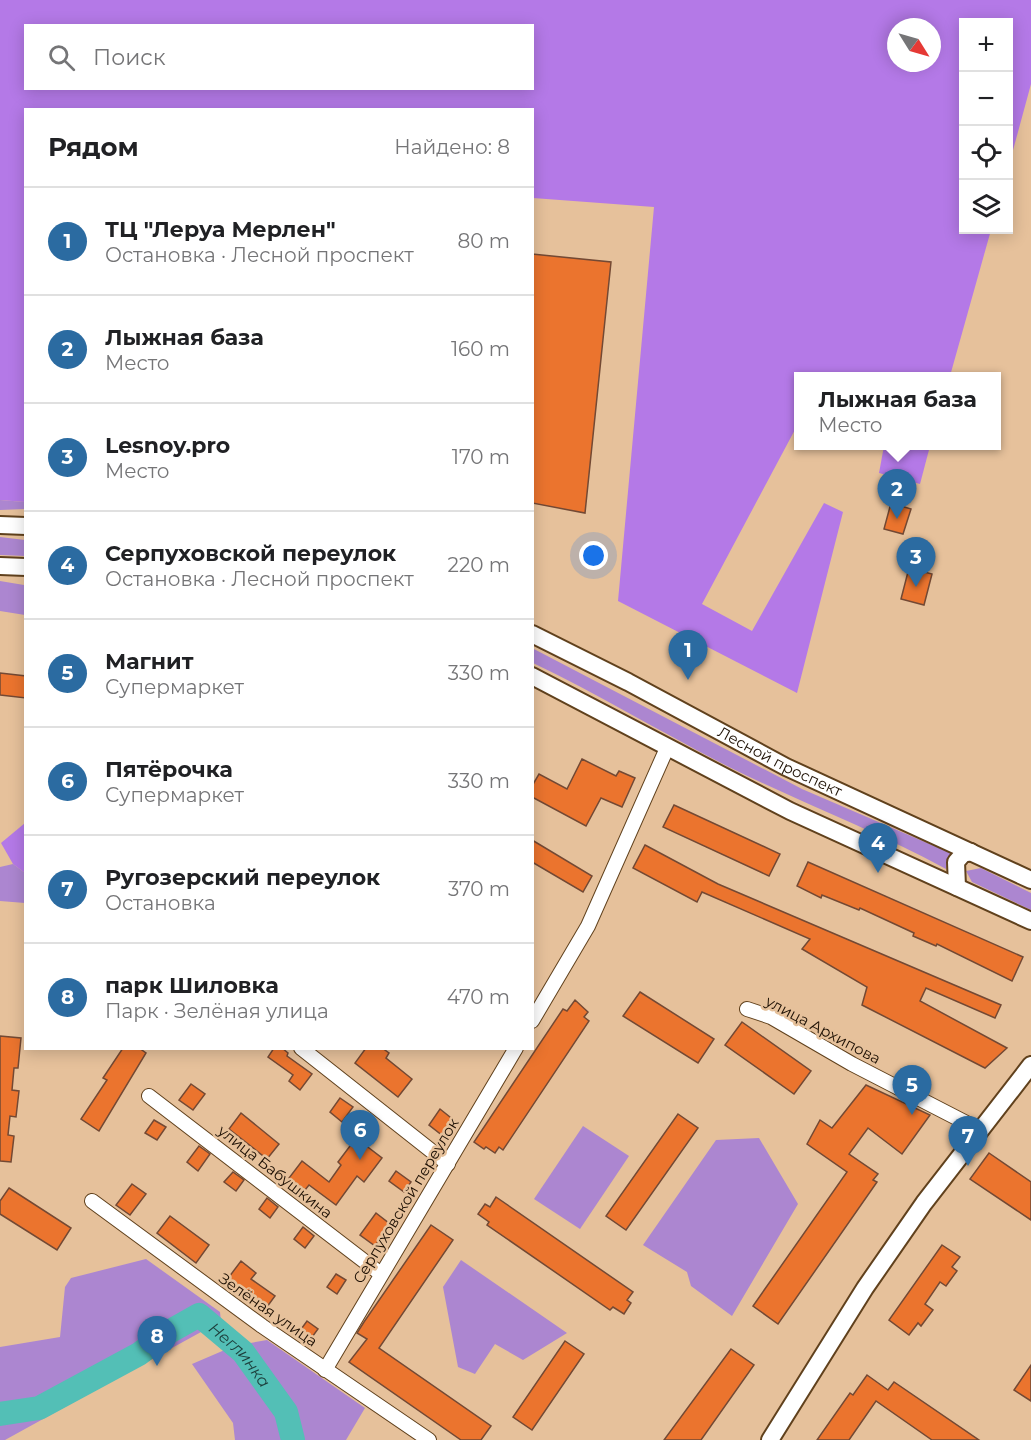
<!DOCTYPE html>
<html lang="ru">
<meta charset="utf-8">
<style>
body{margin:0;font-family:Montserrat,sans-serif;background:#f2f2f2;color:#202124}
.controls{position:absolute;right:18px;top:18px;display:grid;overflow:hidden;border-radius:0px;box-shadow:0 3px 15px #0003}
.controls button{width:54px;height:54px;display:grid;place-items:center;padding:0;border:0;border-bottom:2px solid #e0e0e0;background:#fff;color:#202124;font:30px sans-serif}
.compass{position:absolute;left:887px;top:18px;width:54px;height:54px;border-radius:50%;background:#fff;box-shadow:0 3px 15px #0003;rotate:127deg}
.you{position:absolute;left:594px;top:556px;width:21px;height:21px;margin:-15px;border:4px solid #fff;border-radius:50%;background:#1a73e8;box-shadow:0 0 0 9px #1a73e833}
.badge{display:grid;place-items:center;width:39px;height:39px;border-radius:50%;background:#2b6ba1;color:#fff;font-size:20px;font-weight:700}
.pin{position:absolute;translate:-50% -50px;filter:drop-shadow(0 2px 3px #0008)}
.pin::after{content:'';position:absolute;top:32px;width:21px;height:18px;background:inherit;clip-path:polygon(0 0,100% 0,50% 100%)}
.popup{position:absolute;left:794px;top:372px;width:207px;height:78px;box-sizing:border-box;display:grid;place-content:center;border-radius:0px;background:#fff;filter:drop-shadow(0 2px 4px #0005);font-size:20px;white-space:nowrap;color:#757577}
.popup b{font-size:22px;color:#202124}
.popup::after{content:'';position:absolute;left:50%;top:100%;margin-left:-12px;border:12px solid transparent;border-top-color:#fff}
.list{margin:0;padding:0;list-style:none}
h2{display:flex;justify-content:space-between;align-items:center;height:78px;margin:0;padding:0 24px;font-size:26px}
h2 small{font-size:20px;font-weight:400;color:#757577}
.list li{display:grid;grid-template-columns:39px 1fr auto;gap:18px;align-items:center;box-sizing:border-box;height:108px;padding:0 24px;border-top:2px solid #e0e0e0}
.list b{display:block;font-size:22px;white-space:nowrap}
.list p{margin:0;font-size:20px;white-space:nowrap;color:#757577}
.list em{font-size:20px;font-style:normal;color:#757577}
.icon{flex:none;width:33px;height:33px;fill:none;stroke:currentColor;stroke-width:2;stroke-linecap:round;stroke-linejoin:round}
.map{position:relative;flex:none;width:1031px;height:1440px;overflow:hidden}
.search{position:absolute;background:#fff;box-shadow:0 3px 15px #0003;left:24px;top:24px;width:510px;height:66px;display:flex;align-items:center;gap:15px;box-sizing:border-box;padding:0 21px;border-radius:0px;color:#757577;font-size:22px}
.panel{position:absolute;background:#fff;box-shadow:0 3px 15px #0003;left:24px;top:108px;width:510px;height:942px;border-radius:0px}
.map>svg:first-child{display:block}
.green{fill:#ac86d0}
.forest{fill:#b479e7;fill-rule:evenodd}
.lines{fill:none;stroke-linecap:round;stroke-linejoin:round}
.river{stroke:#53bfb6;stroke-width:24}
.building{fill:#eb742e;stroke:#734934;stroke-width:1.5}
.minor-casing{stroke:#60411d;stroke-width:16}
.major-casing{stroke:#60411d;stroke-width:20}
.minor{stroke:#fff;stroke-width:14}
.major{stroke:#fff;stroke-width:16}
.labels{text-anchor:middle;stroke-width:5;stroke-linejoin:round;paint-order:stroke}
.street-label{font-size:15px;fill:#1c0f03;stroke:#e6c19b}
.water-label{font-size:16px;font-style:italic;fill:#1c3d3a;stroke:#e6c19b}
</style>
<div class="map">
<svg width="1031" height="1440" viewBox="0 0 1031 1440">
<rect width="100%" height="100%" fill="#e6c19b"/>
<g class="green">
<polygon points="0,500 25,502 25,509 0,510"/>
<polygon points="0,537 25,540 25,556 0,555"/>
<polygon points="0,581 24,585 25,615 0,611"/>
<path d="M532,648L802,789L955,855L947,859L946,869C876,831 802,803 731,768C664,734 600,695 533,663Z"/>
<polygon points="13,864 25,873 25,903 0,901 0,867"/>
<polygon points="981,868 1031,893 1031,910 972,882 966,871"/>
<polygon points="583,1126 629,1156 580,1229 534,1199"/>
<polygon points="759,1138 798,1204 732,1316 691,1286 687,1272 643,1245 716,1140"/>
<polygon points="146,1259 220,1312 221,1321 5,1440 0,1440 0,1347 60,1337 65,1287 71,1278"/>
<polygon points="461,1260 567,1333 523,1360 495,1344 475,1374 458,1367 443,1287"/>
<polygon points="267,1340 365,1408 346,1440 235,1440 233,1423 192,1364 234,1346"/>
</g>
<g class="forest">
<path d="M0,0H1031V84L1009,165L1008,22H964V230H991L950,376H798V424L702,604L752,631L824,503L843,512L797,693L618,601L654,207L533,198L532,110H26L25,502L0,500ZM26,26H532V88H26ZM896,27H932V63H896Z"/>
<polygon points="884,446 930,446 920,484 879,473"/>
<polygon points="25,823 25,873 13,864 1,843"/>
</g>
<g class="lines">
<path class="river" id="s1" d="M0,1414L39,1408L139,1354L167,1333L199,1315L243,1352L286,1412L293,1440"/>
</g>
<g class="building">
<polygon points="532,254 611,262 585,513 532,503"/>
<polygon points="891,503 911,509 903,534 884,529"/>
<polygon points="909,568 932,574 924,605 901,599"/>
<polygon points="0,673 26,676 26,698 0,695"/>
<polygon points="582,759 616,776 619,771 635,778 622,807 601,798 586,826 532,797 532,786 539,774 567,789"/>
<polygon points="674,805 780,854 769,876 663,827"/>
<polygon points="532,840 592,876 583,892 532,862"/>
<polygon points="645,845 718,884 1001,1005 995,1018 926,988 920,1001 1007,1048 985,1068 862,1005 867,987 802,949 810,939 702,892 697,902 633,868"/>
<polygon points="808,862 1023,957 1012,981 937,944 936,946 913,936 914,933 860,908 859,910 822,895 821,898 797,886"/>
<polygon points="640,992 714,1039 698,1063 623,1016"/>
<polygon points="575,1000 588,1012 584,1017 589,1021 503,1150 499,1147 495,1153 486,1147 484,1149 474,1142 563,1009 567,1011"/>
<polygon points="742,1022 811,1071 794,1094 725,1045"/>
<polygon points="0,1036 21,1038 18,1068 14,1068 12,1090 19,1091 16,1117 10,1116 8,1135 14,1136 11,1162 0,1161"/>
<polygon points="123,1048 139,1048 146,1053 99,1131 81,1119 107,1080 103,1078"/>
<polygon points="274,1048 282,1048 288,1053 287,1056 312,1074 300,1090 289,1081 293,1075 268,1057"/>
<polygon points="366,1048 382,1048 389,1053 386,1058 412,1079 398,1097 355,1063"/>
<polygon points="191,1084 205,1094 193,1110 179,1100"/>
<polygon points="866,1085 930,1115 902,1154 868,1128 849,1154 878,1174 873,1180 877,1182 778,1324 753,1306 847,1172 807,1144 820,1120 832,1128"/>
<polygon points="340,1098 353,1107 342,1122 330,1112"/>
<polygon points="440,1109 455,1121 443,1136 429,1125"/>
<polygon points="241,1113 279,1144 267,1159 229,1129"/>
<polygon points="678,1114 698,1128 626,1230 606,1216"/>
<polygon points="154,1120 166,1127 157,1140 145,1133"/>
<polygon points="356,1138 382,1158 364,1182 357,1176 336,1205 309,1185 305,1190 289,1178 302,1161 329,1182 341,1165 338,1162"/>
<polygon points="199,1146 210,1154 198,1171 187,1162"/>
<polygon points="989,1153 1031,1182 1031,1220 970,1179"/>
<polygon points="396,1171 411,1182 404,1192 389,1181"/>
<polygon points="233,1172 244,1180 236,1191 224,1182"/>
<polygon points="132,1184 146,1194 130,1215 116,1205"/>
<polygon points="9,1188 71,1228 57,1250 0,1214 0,1201"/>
<polygon points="496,1197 633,1292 627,1300 631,1303 624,1314 613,1307 610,1310 487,1225 489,1222 478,1214 485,1204 490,1207"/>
<polygon points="267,1198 278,1207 270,1218 259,1209"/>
<polygon points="376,1213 390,1224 375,1246 360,1235"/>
<polygon points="170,1216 209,1245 196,1263 157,1233"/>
<polygon points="431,1225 453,1240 379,1348 491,1426 481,1440 461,1440 349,1362 367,1339 357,1333 364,1322"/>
<polygon points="303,1227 314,1236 305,1248 294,1239"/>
<polygon points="942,1245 960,1257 952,1267 957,1271 946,1286 940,1282 925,1304 933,1310 921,1326 918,1323 909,1335 889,1320"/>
<polygon points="241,1261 256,1273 251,1279 275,1296 264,1311 255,1305 257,1303 226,1281"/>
<polygon points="336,1274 346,1280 337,1294 327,1287"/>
<polygon points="307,1321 318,1329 307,1344 296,1336"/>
<polygon points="565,1341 584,1354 532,1430 513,1417"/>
<polygon points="731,1349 754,1365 701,1440 664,1440"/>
<polygon points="1031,1365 1031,1401 1014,1390"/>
<polygon points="867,1375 888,1390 894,1382 979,1440 932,1440 876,1401 849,1440 817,1440 850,1393 853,1395"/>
</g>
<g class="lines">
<defs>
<g id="minor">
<polyline points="747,1009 771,1017 852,1064 980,1130"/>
<polyline points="532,1021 588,926 667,748"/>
<polyline points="301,1048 448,1164"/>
<polyline points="149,1096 381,1274"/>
<polyline points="92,1201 262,1326 429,1440"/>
<polyline points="325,1370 516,1048"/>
</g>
<g id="major">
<polyline points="0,525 26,526"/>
<polyline points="0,566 26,567"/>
<path id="s2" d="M532,634L628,682L786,767L1031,880"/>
<polyline points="532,676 790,811 1031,921"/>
<polyline points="957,887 956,862 963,854 971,852"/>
<polyline points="770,1440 865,1288 924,1203 1031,1065"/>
</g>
</defs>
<use href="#minor" class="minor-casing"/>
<use href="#major" class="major-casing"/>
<use href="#minor" class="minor"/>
<use href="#major" class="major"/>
</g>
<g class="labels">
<g class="street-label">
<text dy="5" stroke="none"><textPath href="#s2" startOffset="279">Лесной проспект</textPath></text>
<text transform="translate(823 1030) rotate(28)" y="5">улица Архипова</text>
<text transform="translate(275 1172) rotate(38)" y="5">улица Бабушкина</text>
<text transform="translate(406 1201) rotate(-59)" y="5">Серпуховской переулок</text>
<text transform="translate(268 1310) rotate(35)" y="5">Зелёная улица</text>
</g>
<g class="water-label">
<text dy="6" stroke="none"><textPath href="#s1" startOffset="282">Неглинка</textPath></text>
</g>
</g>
</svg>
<div class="controls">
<button>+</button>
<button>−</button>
<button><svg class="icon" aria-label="locate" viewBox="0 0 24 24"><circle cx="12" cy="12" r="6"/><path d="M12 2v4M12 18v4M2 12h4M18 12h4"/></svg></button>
<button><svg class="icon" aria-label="layers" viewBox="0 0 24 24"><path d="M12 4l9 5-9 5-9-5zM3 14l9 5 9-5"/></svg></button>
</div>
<svg class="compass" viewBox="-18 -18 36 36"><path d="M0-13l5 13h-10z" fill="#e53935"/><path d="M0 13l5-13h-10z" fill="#757577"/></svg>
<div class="you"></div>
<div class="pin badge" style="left:688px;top:680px">1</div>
<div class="pin badge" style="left:897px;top:519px">2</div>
<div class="popup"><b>Лыжная база</b>Место</div>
<div class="pin badge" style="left:916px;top:587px">3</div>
<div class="pin badge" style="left:878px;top:873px">4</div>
<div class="pin badge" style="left:912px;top:1115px">5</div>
<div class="pin badge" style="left:360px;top:1160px">6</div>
<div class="pin badge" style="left:968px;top:1166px">7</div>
<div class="pin badge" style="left:157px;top:1366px">8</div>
<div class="search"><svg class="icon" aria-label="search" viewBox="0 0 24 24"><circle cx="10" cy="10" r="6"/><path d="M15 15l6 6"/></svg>Поиск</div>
<section class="panel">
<h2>Рядом<small>Найдено: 8</small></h2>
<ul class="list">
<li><span class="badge">1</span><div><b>ТЦ &quot;Леруа Мерлен&quot;</b><p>Остановка · Лесной проспект</p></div><em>80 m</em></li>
<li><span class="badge">2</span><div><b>Лыжная база</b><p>Место</p></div><em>160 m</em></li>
<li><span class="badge">3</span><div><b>Lesnoy.pro</b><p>Место</p></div><em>170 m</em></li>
<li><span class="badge">4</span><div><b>Серпуховской переулок</b><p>Остановка · Лесной проспект</p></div><em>220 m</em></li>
<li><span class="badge">5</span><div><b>Магнит</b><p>Супермаркет</p></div><em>330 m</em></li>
<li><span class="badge">6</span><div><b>Пятёрочка</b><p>Супермаркет</p></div><em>330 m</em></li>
<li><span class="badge">7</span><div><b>Ругозерский переулок</b><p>Остановка</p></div><em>370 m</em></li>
<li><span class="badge">8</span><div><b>парк Шиловка</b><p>Парк · Зелёная улица</p></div><em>470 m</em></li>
</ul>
</section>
</div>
